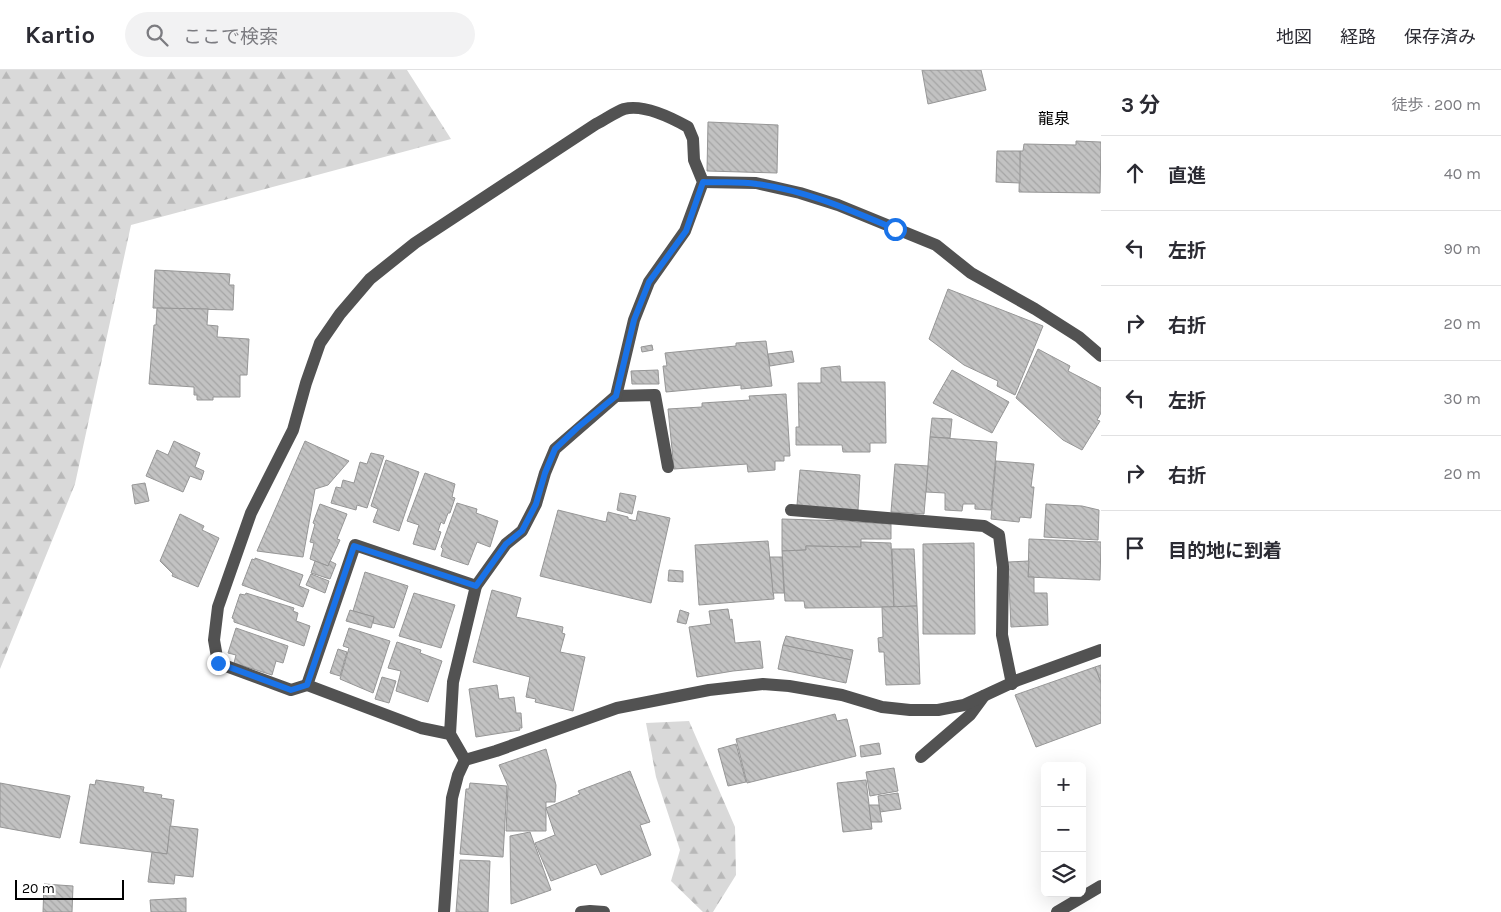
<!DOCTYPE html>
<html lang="ja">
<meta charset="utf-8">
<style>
body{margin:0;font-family:Karla,"Noto Sans JP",sans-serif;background:#f2f2f3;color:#2b2b33}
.controls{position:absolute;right:15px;bottom:15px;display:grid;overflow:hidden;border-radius:8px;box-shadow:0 5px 20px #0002}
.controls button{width:45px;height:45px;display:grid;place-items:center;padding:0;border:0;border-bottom:1px solid #e1e1e2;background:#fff;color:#2b2b33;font:25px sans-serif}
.scale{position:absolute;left:15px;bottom:12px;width:109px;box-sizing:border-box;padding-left:5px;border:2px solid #000;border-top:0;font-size:14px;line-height:18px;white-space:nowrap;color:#000;-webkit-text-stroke:4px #fff;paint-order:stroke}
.stop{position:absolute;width:15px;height:15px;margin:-11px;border:4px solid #1a73e8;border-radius:50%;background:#fff}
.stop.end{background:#1a73e8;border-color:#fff;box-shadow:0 1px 5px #0008}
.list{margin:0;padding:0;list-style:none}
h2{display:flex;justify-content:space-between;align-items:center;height:65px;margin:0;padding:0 20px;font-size:21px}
h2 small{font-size:16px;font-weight:400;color:#7c7c81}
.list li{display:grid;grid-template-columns:32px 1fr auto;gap:15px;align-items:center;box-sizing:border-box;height:75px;padding:0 20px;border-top:1px solid #e1e1e2}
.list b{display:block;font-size:19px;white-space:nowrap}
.list em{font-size:16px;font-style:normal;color:#7c7c81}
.icon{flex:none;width:28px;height:28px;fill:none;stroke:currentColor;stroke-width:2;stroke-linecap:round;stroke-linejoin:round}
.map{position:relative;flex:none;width:1101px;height:842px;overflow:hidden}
header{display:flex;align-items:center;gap:30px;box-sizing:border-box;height:70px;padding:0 25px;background:#fff;border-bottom:1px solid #e1e1e2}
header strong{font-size:24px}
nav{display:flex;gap:28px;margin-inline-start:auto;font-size:18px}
.search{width:350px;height:45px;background:#f2f2f3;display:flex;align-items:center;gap:12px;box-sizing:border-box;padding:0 18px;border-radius:28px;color:#7c7c81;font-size:19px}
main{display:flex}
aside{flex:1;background:#fff}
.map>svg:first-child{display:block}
.forest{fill:url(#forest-firs)}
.building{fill:url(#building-back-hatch);stroke:#969696}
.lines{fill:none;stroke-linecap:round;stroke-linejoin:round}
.minor{stroke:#525252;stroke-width:12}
.route{stroke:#1a73e8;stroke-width:6}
.labels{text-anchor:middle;stroke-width:5;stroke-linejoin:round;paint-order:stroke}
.neighbourhood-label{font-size:16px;fill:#000;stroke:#fff}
</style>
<header>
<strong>Kartio</strong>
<div class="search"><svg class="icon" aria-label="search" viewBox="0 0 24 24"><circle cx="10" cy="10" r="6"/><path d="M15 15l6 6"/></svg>ここで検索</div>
<nav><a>地図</a><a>経路</a><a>保存済み</a></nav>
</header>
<main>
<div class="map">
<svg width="1101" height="842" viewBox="0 0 1101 842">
<defs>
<pattern id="forest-firs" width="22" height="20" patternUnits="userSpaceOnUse" patternTransform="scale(1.25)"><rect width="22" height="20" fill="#d9d9d9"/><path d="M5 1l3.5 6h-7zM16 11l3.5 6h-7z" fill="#b8b8b8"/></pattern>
<pattern id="building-back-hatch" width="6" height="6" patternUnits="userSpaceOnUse" patternTransform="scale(1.25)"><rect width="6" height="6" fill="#c2c2c2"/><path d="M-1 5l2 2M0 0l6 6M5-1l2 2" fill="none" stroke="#a5a5a5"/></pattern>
</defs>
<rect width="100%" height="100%" fill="#fff"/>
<g class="forest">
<polygon points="0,0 407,0 451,69 131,155 75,414 0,599"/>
<polygon points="689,651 735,757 736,805 713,842 703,842 671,811 680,780 656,707 646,653"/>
</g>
<g class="building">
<polygon points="922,0 981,0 986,20 928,34"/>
<polygon points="708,52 778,55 777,103 707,101"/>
<polygon points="1076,71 1101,72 1100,123 1019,122 1020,81 1023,81 1024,74 1076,75"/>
<polygon points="997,81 1020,81 1020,113 996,112"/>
<polygon points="155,200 230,204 229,215 234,215 233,240 153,238"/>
<polygon points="948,219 1043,256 1015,325 997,316 998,311 964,295 929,269"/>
<polygon points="157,238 208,239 207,255 218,256 217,267 249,269 247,305 240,305 240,327 213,327 213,330 197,330 197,325 194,325 194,317 149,314 154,255 156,255"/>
<polygon points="766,271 772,316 741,319 741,315 666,322 663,296 667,296 665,283 736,276 736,273"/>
<polygon points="652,275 653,280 642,282 641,277"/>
<polygon points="1038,279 1070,296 1068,301 1101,318 1101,343 1097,350 1100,351 1082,380 1063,370 1016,328"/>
<polygon points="792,281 794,292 770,296 768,284"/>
<polygon points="840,296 841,312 885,312 886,373 870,373 870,382 843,382 842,375 796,375 796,357 799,357 798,313 821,313 821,298"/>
<polygon points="658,300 659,314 632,314 631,301"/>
<polygon points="952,300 1009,332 992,363 933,333"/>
<polygon points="786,324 790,386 784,386 784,391 775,391 775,400 748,402 747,394 674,399 668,339 702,337 702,333 750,330 749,326"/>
<polygon points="932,348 952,349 950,368 930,367"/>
<polygon points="930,367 997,372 991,440 975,439 975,434 963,434 962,441 945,440 945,423 926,422"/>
<polygon points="174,371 200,383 195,397 204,401 201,410 190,406 183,422 146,406 157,380 168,385"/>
<polygon points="305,371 349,391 328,415 315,419 303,487 257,481"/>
<polygon points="371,383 384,386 367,438 357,435 356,440 331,433 336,417 341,418 343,410 354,413 360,392 367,394"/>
<polygon points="386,390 419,402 399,461 373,452 378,439 371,436"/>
<polygon points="996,391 1034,394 1031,417 1034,417 1031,448 1020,447 1019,452 991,449"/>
<polygon points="895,394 928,396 924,444 891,442"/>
<polygon points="800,400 860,405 858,440 797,435"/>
<polygon points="425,403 455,414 452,427 455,428 450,443 448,443 444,454 441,452 438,461 441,462 435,480 413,474 419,455 407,451"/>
<polygon points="145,413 149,431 135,434 132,415"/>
<polygon points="620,423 636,426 632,444 617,440"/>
<polygon points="457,433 477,439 476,443 498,451 490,477 477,472 468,495 441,486 443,479 441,477"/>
<polygon points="320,434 347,444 337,469 340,470 328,496 310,489 314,473 310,472 315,454 313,453"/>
<polygon points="1046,434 1082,436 1099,440 1098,470 1044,467"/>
<polygon points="558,440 606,452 608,442 628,447 628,449 636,451 638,441 670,448 651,533 540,506"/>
<polygon points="180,444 204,456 202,460 219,468 198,517 172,506 173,504 160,491"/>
<polygon points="782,449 848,451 857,452 891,454 891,469 861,469 861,477 806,476 806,480 782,481"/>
<polygon points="1029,469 1101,472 1100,510 1028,507"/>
<polygon points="768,471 774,529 699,535 695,475"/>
<polygon points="861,472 891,473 894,537 805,538 804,531 785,531 782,481 806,480 806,476 861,477"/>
<polygon points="974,473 975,564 923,564 923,474"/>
<polygon points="892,479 914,479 917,536 894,537"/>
<polygon points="770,487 782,487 784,523 773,523"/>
<polygon points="255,488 303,505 299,516 309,520 303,537 242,515 252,489 255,490"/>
<polygon points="315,491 328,496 330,491 336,494 330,509 311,503"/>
<polygon points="1029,491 1028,507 1034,507 1034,523 1047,523 1048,555 1011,557 1008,492"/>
<polygon points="669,500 683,501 683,512 668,511"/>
<polygon points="365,502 408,516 394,558 373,553 374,547 353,541"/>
<polygon points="311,504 329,511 325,523 306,515"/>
<polygon points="492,520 521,528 516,547 563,557 562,563 565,564 560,582 585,587 573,641 535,632 536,629 526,627 530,607 473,592"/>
<polygon points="246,523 294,538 293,541 298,543 296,551 310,556 304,576 234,552 234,549 232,548 240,524 245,525"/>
<polygon points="414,523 455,535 441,578 399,566"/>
<polygon points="917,536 920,614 886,615 884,582 879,582 878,568 883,567 882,537"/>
<polygon points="728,539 730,550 732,549 735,573 760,571 763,598 733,601 697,607 689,557 711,554 709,541"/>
<polygon points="350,540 374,547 371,558 346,551"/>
<polygon points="680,540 689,543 686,554 677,552"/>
<polygon points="236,558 288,576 283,593 276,591 272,605 234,593 236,585 228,583"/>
<polygon points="349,558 390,571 373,623 340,609 349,578 343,576"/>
<polygon points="786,566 853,580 851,590 783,575"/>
<polygon points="397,572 421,580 420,583 442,591 428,632 396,621 401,601 388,598"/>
<polygon points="783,575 851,590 846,613 778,599"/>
<polygon points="338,579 347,582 340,606 330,603"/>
<polygon points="1101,595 1101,613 1095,597"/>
<polygon points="1095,597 1101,613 1101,653 1036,677 1015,625"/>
<polygon points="382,607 396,611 389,633 375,629"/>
<polygon points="497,615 499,629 514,627 516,643 521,643 522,658 519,658 520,660 476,667 469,619"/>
<polygon points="835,644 837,651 847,649 856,686 747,713 736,669"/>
<polygon points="879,673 881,684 861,687 860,676"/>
<polygon points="736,674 746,712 728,716 718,679"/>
<polygon points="546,679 556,715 555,732 546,732 546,761 506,761 508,716 499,695"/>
<polygon points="894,698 898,721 870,726 866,702"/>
<polygon points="630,701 650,752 640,755 651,785 601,805 596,794 551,811 535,773 555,765 546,738 580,724 578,721"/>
<polygon points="96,710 144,717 143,722 162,725 161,728 174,730 167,784 80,773 90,714 95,715"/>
<polygon points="866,710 872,759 843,762 837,713"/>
<polygon points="0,713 70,726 60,768 0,757"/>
<polygon points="470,713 507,716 503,787 460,784 466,719 469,719"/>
<polygon points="898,723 901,739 880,742 878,726"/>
<polygon points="869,735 879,735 882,752 871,752"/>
<polygon points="170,756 198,759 193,807 175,805 174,814 148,812 152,782 167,784"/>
<polygon points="530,762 551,820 511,834 510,766"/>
<polygon points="460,790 490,791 488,842 456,842"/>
<polygon points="44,814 73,816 72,842 43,842"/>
<polygon points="186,828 186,842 151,842 150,830"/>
</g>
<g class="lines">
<g class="minor">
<polyline points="703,112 756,113 800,123 838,135 936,175 971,203 1035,239 1079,267 1101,286"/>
<polyline points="616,326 655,325 668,397"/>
<polyline points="791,440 984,456 999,465 1003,497 1002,565 1012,614"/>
<polyline points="307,615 355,475 476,516"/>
<path d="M450,664L421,658L307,615L291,620L218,593L214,570L218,537L251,443L293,360L306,313L320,273L340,244L370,209L415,173L596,54C605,50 615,42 624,39C643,34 672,48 688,57L693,69L694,90L703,112L685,161L649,212L634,250L616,326L555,379L545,403L536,434L522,461L506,474L476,516L453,612L450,664L465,690"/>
<polyline points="921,687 970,645 984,626"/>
<polyline points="444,842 452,728 458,705 465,690 496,681 617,638 709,620 763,614 789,616 842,625 882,637 910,640 938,640 964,635 1018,610 1101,580"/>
<polyline points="581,842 590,841 604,842"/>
<polyline points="1057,842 1101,816"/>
</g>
</g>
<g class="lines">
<path class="route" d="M218,593L291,620L307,615L354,476L476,516L506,474L522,461L536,434L545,403L555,379L577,358L616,326L634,250L649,212L686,161L703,112C721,113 739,111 757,114C805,120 850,140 895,159"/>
</g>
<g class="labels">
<g class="neighbourhood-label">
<text x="1054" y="54">龍泉</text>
</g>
</g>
</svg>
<div class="controls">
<button>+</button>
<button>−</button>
<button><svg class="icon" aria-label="layers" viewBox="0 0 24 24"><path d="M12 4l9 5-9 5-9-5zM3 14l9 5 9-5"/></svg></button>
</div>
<div class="scale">20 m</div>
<div class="stop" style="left:895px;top:159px"></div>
<div class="stop end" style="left:218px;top:593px"></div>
</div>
<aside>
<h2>3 分<small>徒歩 · 200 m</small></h2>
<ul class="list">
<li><svg class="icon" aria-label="ahead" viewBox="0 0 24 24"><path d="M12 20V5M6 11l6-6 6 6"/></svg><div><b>直進</b></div><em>40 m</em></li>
<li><svg class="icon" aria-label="left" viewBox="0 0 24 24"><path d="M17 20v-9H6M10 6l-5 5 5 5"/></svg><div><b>左折</b></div><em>90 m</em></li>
<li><svg class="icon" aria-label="right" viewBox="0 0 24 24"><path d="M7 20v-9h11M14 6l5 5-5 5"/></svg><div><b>右折</b></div><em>20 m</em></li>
<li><svg class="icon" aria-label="left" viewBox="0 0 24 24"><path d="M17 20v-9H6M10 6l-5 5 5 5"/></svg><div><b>左折</b></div><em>30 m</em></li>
<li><svg class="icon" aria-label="right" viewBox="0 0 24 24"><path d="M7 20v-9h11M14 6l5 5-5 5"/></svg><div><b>右折</b></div><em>20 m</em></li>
<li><svg class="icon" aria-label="arrive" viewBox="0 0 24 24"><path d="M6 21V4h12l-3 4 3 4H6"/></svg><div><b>目的地に到着</b></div></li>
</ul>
</aside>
</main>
